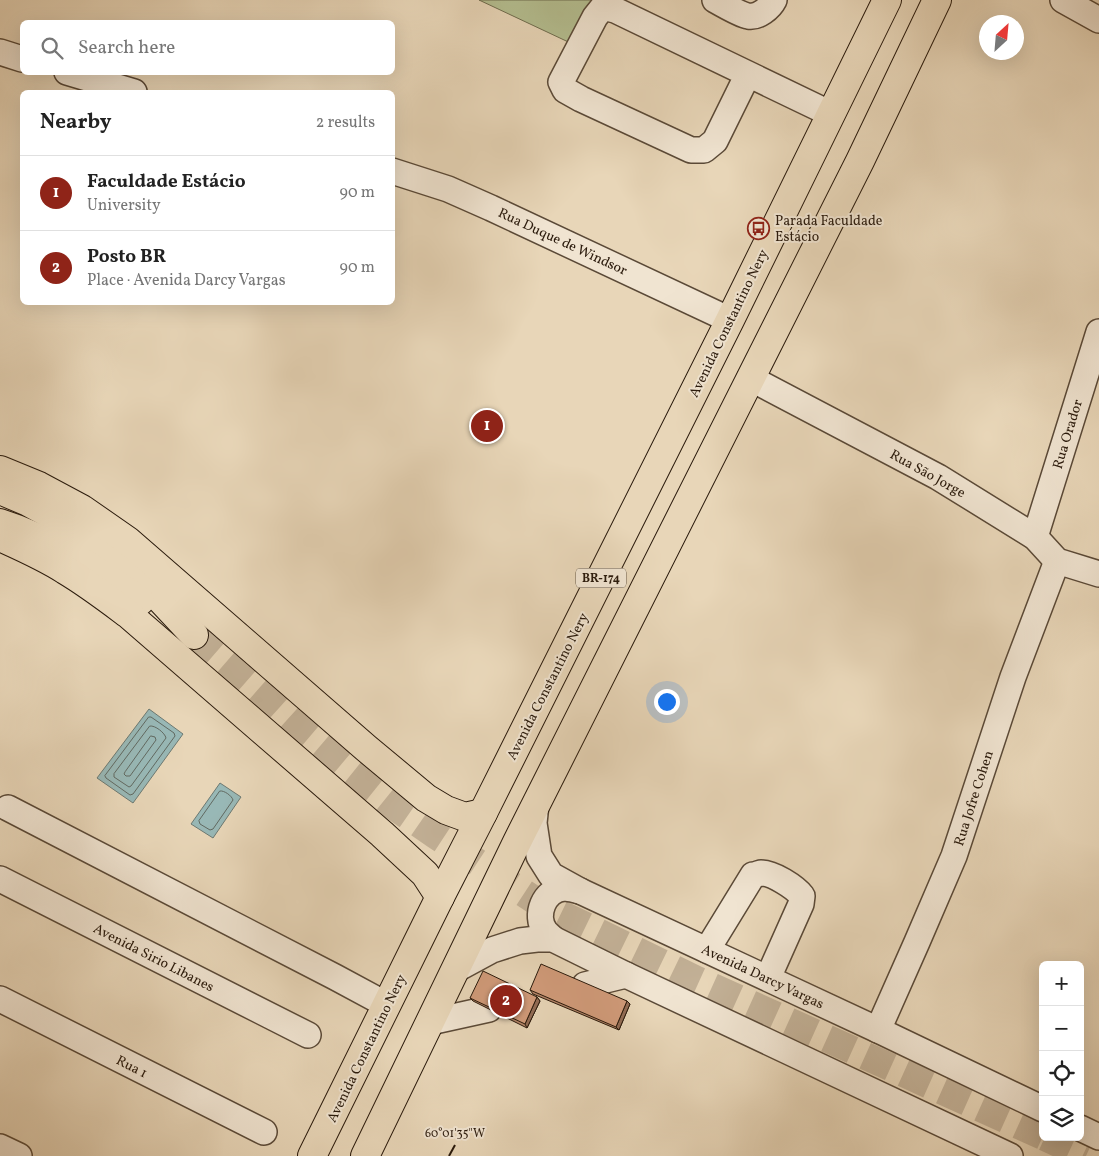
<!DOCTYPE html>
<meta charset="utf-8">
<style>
body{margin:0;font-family:Vollkorn,serif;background:#f6f6f6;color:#222}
.controls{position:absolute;right:15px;bottom:15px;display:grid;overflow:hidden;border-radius:8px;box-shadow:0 5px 20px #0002}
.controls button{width:45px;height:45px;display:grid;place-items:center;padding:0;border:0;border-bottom:1px solid #e0e0e0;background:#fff;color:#222;font:25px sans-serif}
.compass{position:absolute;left:979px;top:15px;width:45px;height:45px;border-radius:50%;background:#fff;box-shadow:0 5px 20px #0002;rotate:26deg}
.you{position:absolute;left:666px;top:701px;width:18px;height:18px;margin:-12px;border:4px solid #fff;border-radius:50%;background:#1a73e8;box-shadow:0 0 0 8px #1a73e833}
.badge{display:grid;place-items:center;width:32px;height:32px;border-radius:50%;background:#8f2418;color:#fff;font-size:16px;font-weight:700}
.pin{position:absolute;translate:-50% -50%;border:2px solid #fff;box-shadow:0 1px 5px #0006}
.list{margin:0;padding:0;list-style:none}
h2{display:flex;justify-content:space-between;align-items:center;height:65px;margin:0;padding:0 20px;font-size:21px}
h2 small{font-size:16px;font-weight:400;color:#767676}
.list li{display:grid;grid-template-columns:32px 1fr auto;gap:15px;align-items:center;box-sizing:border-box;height:75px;padding:0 20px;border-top:1px solid #e0e0e0}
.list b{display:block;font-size:19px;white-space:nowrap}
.list p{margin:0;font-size:16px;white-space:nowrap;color:#767676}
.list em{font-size:16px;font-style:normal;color:#767676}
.icon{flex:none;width:28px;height:28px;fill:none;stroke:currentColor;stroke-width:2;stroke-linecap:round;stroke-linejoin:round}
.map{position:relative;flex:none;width:1099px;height:1156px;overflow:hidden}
.search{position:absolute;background:#fff;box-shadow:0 5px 20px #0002;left:20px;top:20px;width:375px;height:55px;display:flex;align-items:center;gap:12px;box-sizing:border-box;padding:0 18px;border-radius:8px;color:#767676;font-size:19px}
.panel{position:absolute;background:#fff;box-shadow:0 5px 20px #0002;left:20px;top:90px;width:375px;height:215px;border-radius:8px}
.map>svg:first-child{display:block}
.green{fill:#b4be90;stroke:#6f6c4e}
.water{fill:#98b8b6;stroke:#6c7972}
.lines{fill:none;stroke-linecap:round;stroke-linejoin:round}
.shore{stroke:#616961;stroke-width:1}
.major-tunnel{stroke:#c2b096;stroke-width:28;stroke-dasharray:28 14;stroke-linecap:butt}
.minor-casing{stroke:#5a4937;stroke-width:28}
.major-casing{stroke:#2a1a0c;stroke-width:30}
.highway-casing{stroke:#2a1a0c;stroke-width:30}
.minor{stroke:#f0e4d1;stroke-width:25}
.major{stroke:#e8d6b8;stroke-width:28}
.highway{stroke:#e8d6b8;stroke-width:28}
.wall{fill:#b48569;stroke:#2a1a0c}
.shaded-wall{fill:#926c55;stroke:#2a1a0c}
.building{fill:#d19b7a;stroke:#2a1a0c}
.ticks{fill:none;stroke:#2a1a0c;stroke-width:2}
.labels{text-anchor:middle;stroke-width:4;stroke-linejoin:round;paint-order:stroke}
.shield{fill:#f0e4d1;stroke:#655747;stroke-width:1}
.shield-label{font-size:12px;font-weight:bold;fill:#2a1a0c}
.poi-label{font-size:14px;fill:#2a1a0c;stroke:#f0e4d1;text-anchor:start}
.street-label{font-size:14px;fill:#2a1a0c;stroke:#f0e4d1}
.ticks-label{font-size:12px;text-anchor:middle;fill:#2a1a0c;stroke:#f0e4d1;stroke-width:4;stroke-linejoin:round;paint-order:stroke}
</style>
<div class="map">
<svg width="1099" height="1156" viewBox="0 0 1099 1156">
<rect width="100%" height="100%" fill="#e8d6b8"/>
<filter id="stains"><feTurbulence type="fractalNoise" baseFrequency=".004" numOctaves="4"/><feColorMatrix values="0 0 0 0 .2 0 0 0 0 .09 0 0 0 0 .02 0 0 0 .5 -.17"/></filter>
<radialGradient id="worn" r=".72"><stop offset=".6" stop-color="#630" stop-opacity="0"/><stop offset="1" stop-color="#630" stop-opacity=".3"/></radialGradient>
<polygon class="green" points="479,0 605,0 579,47"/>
<g class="water">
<polygon points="149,709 183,734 133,803 97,778"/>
<polygon points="220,783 241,797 213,838 191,824"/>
</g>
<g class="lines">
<g class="shore">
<polygon points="149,717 151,717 174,733 175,736 133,794 130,795 106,778 105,776"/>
<path d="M150,726C155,725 165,733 166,738L131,786L129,787L114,777V774Z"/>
<polygon points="151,736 155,737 156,740 130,776 126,776 124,774 125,772"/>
<path d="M220,791C224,790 232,796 233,800L213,829L210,830L200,824L199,821Z"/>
</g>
<g class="major-tunnel">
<polyline points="194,635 264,696 305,733 344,766 395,807 434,834 542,905 697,980 1043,1136"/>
<polyline points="1045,1137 1086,1156"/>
</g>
<defs>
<g id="minor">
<path d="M715,0C722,4 741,15 748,16C758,18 770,8 774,0"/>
<polyline points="1063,0 1099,20"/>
<polyline points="0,52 22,59"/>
<polyline points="67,72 134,92"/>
<polyline points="748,74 715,141 704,150 691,150 581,99 565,90 561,82 595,17 603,7 615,10 831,114"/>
<polyline points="392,171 448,189 491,208 730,320"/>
<polyline points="750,378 938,477 1035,537 1057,561 1099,574"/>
<polyline points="1035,537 1099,332"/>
<polyline points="536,804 534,823 539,856 551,875 580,891 878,1030 1043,1109"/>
<polyline points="8,808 335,977 387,1005"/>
<polyline points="0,879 308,1035"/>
<path d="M553,939C551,936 547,934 545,931C534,915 544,890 564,888C569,888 575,890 580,891"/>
<path d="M707,950L753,875C755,875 760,873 761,873C773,873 795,887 802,896L801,904L768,978"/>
<polyline points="455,970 492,950 520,941 537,939 553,939 626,975 1010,1156"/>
<polyline points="585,985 626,975"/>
<polyline points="0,999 264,1132"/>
<polyline points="430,1022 489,1009"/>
<polyline points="878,1030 917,942 954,856 1013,677 1057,561"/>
<polyline points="1080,1128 1099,1137"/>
<polyline points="0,1147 19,1156"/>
</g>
<g id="major">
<polyline points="0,490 28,502 72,526 110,554 149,587 194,635"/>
<path d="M0,523C51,539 97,570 140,601"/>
</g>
<g id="highway">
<polyline points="0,470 39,486 82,509 128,541 366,748 426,798 446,810 465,817 483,813"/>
<path d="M0,537C22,547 45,557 65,570C87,583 108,599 128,614L382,834L425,874L440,897"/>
<polyline points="312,1156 440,897 483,813 730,320 887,0"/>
<polyline points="365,1156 517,842 860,161 937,0"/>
</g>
</defs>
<use href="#minor" class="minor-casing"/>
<use href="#major" class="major-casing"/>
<use href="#highway" class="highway-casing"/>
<use href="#minor" class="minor"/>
<use href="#major" class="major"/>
<use href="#highway" class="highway"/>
</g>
<g class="wall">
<polygon points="530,990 627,1001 630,1004 619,1030 533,994"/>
<polygon points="537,997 540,1001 527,1028 473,1001 470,998"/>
</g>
<g class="shaded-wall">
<polygon points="537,997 540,1001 527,1028 525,1024"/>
<polygon points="627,1001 630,1004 619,1030 616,1027"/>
</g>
<g class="building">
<polygon points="541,964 627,1001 616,1027 530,990"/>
<polygon points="483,971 537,997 525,1024 470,998"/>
</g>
<path class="ticks" d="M449,1156L455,1145"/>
<defs>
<symbol id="bus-ring" viewBox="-11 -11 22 22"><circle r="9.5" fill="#f0e4d1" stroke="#8f2418" stroke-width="1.5"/><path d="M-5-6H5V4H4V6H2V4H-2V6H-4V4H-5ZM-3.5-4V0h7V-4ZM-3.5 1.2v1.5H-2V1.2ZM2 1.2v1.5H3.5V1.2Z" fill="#8f2418"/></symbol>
</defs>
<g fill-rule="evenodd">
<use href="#bus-ring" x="746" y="216" width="25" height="25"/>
</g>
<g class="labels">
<rect class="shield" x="576" y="568.5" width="50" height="19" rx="4"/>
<g class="shield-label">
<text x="601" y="582">BR-174</text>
</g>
<g class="poi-label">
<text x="775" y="225">Parada Faculdade<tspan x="775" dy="16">Estácio</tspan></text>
</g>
<g class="street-label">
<text transform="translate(563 241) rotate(25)" y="5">Rua Duque de Windsor</text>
<text transform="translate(728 323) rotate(-64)" y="5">Avenida Constantino Nery</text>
<text transform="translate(1067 434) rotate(-73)" y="5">Rua Orador</text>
<text transform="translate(928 473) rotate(29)" y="5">Rua São Jorge</text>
<text transform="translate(547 686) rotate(-63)" y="5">Avenida Constantino Nery</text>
<text transform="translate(973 798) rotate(-72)" y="5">Rua Jofre Cohen</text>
<text transform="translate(154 957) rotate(27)" y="5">Avenida Sirio Libanes</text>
<text transform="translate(763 976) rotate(25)" y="5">Avenida Darcy Vargas</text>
<text transform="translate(366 1048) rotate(-64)" y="5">Avenida Constantino Nery</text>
<text transform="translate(132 1066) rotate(27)" y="5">Rua 1</text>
</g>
</g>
<g class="ticks-label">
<text x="455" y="1137">60°01'35"W</text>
</g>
<rect width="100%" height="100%" filter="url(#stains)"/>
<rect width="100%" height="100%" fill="url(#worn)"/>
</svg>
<div class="controls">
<button>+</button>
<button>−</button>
<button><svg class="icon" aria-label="locate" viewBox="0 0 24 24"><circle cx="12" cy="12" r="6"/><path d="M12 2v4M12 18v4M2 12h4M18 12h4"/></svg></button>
<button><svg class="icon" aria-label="layers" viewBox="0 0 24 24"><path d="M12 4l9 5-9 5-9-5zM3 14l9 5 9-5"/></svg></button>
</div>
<svg class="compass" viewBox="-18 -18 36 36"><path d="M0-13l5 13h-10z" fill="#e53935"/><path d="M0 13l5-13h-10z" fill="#767676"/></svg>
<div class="you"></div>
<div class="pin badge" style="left:487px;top:426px">1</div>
<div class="pin badge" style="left:506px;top:1001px">2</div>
<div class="search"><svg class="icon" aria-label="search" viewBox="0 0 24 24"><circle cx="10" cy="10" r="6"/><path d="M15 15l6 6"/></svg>Search here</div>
<section class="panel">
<h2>Nearby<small>2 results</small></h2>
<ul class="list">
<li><span class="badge">1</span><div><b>Faculdade Estácio</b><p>University</p></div><em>90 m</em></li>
<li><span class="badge">2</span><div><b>Posto BR</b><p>Place · Avenida Darcy Vargas</p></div><em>90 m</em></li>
</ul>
</section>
</div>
